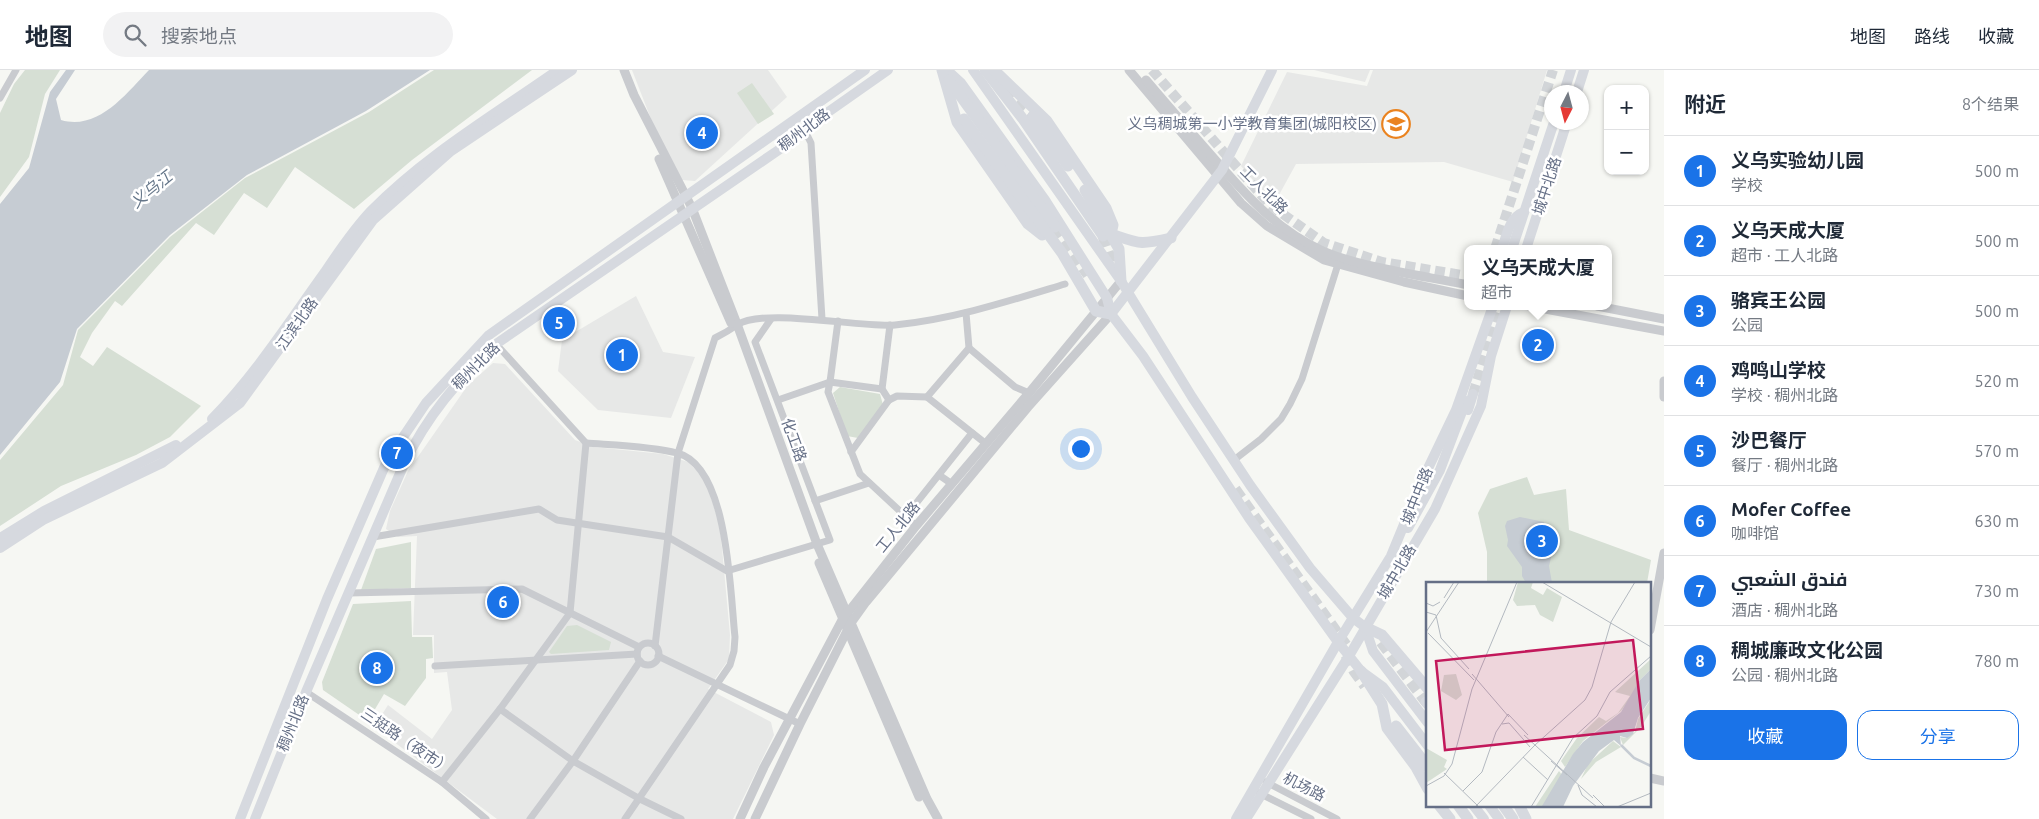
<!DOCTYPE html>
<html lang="zh">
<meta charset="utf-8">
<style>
body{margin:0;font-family:Ubuntu,Cairo,"Noto Sans SC",sans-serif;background:#f2f2f3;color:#1f2937}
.controls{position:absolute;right:15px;top:15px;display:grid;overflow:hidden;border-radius:10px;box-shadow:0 1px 4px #0004}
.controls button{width:45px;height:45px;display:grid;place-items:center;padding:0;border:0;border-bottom:1px solid #e0e1e3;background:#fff;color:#1f2937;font:25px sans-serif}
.compass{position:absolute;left:1544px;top:15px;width:45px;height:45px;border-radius:50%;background:#fff;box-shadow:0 1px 4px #0004;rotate:186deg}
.you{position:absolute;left:1080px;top:378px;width:18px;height:18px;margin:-12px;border:4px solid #fff;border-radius:50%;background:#1a73e8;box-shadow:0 0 0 8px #1a73e833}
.badge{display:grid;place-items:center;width:32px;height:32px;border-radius:50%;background:#1a73e8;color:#fff;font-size:16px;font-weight:700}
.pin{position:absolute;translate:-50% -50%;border:2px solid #fff;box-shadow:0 1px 5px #0006}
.popup{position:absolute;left:1464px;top:175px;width:148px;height:65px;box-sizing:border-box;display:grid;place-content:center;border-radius:10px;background:#fff;filter:drop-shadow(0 1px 4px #0005);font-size:16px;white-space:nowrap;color:#747a83}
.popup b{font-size:19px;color:#1f2937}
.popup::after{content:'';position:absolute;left:50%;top:100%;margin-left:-10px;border:10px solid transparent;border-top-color:#fff}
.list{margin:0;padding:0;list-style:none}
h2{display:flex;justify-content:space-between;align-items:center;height:65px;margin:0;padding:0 20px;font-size:21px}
h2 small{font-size:16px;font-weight:400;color:#747a83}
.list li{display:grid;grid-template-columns:32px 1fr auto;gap:15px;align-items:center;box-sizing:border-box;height:70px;padding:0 20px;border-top:1px solid #e0e1e3}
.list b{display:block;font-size:19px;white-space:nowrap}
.list p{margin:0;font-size:16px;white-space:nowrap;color:#747a83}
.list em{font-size:16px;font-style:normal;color:#747a83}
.actions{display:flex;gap:10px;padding:15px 20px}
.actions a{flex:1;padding:11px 0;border:1px solid #1a73e8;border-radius:15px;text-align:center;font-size:18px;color:#1a73e8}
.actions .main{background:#1a73e8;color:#fff}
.icon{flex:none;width:28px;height:28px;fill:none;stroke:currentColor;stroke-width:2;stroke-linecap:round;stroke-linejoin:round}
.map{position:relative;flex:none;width:1664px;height:749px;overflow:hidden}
header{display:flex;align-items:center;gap:30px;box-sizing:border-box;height:70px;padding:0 25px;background:#fff;border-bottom:1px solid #e0e1e3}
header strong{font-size:24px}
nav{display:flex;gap:28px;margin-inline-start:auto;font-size:18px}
.search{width:350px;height:45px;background:#f2f2f3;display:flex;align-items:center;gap:12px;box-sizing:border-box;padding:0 18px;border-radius:28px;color:#747a83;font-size:19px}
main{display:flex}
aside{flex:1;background:#fff}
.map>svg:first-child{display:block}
.built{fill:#e7e8e7}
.green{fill:#d6dfd4}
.water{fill:#c6ccd3}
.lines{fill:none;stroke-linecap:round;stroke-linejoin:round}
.secondary-tunnel{stroke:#d2d5d8;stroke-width:10;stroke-dasharray:10 5;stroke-linecap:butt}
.trunk-tunnel{stroke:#d2d5d8;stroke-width:11;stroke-dasharray:11 5.5;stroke-linecap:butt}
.minor{stroke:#c9cbcf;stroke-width:7}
.tertiary{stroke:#c9cbcf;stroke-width:9}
.secondary{stroke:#d6d9df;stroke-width:10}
.trunk{stroke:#d6d9df;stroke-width:11}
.labels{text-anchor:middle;stroke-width:5;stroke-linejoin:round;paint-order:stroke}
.poi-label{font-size:15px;fill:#656f86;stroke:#fff;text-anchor:end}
.street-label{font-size:15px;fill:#656f86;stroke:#fff}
.water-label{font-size:16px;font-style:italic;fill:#657689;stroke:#fff}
.inset-river{fill:none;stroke:#c6ccd3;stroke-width:2.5}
.inset-road{fill:none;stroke:#b3b9c0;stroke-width:1}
.view{fill:#c2185b;fill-opacity:0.15;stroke:#c2185b;stroke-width:2.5}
.inset-edge{fill:none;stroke:#656f86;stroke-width:2.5}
</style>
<header>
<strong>地图</strong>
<div class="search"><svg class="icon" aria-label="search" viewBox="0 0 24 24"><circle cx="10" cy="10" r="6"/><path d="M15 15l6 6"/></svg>搜索地点</div>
<nav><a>地图</a><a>路线</a><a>收藏</a></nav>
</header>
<main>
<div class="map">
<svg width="1664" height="749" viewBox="0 0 1664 749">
<rect width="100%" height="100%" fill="#f6f7f3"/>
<g class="built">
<polygon points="632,0 768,0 787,27 695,111 682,110 670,98"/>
<polygon points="1314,0 1370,0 1365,12"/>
<polygon points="1373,0 1547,0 1513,112 1444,92 1296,94 1274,134 1241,96 1287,2 1367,16"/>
<polygon points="636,226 663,282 695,287 671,348 598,340 558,301 562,270"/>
<polygon points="493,293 505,294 575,370 594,377 663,384 688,392 705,409 720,456 730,565 729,589 708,619 771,652 774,665 733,749 497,749 374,657 388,635 432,669 452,640 447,602 434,603 434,565 413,565 417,466 398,467 386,459 390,441 408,401 468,315"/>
</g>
<g class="green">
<polygon points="25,0 60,0 45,24 29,87 0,127 0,43 14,14"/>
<polygon points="434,0 532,0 412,90 354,139 295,97 267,138 244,123 214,165 196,153 122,236 115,231 92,263 80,287 93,296 107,277 201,336 170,367 136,385 61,416 0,456 0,390 63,315 78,260 170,167 245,108 369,42"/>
<polygon points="752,13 774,44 758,54 737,23"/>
<polygon points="840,317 880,324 883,335 858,368 847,366 833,323"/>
<polygon points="1527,407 1534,425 1566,419 1569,460 1651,490 1647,513 1487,513 1487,482 1478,443 1490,419"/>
<polygon points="411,472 411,518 361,520 376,479"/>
<polygon points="411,531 412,567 432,567 433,588 426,589 426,608 405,636 384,624 368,651 323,620 322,612 353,534"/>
<polygon points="577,555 611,572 609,580 551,584 549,582 567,556"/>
</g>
<g class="water">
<path d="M66,0H75L56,29L61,50C98,61 126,24 149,0H430L366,41L247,105L170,165L77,259L60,312L0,385V134L29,98L50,22Z"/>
<polygon points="1520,447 1544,452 1553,480 1549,496 1552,513 1526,513 1522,506 1522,497 1507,476 1508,470 1505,456 1507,451"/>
</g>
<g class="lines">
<g class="secondary-tunnel">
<polyline points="1152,0 1270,135 1324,173 1382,192 1468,206"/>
<polyline points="1495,179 1553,0"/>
<polyline points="1473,324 1500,236"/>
</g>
<g class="trunk-tunnel">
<polyline points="1004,21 1033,46"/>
<polyline points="1055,157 1088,205"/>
<polyline points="1103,166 1114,199"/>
<polyline points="1235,419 1346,575"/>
<polyline points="1381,572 1426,632"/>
<polyline points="1346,585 1354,601 1365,616"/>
</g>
<g class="minor">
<polyline points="0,28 16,0"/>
<polyline points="804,59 811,73 822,249"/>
<polyline points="838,251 830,312 882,319 890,255"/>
<polyline points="969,278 1015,317 1029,323"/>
<polyline points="927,327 969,278 966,243"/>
<polyline points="778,330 830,312 828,322 860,404 916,456"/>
<polyline points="889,330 897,326 927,327 985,373"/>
<path d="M586,373C613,375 652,376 677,383C729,396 730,523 735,567L734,581L730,595L625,749"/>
<polyline points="851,382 889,330 882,319"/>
<polyline points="1234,390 1261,369 1281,349 1290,334 1302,309 1339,191"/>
<polyline points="939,405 952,414"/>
<polyline points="815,431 869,413"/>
<polyline points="906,446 972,363"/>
<polyline points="373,467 539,439 557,450 668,467 727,501 830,470 755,272 771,249"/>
<polyline points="349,523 522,519 639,577"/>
<circle cx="648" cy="584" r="11"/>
<path d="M655,576L678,383L715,268C723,264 730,260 737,255C764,237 860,258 895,255C954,249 1009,231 1065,214"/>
<polyline points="658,586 800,654"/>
<polyline points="435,596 637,584"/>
<polyline points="306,622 442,712 486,749"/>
<polyline points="500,639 573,691 640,729 681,749"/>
<polyline points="442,712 500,639 570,543 586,373 496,274"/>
<polyline points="1266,712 1337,749"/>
<polyline points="1259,723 1311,749"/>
<polyline points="530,749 573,691 640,591"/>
</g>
<g class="tertiary">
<polyline points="624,0 634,25 692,138 737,254 817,474 927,729 938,749"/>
<polyline points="1129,0 1241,133 1267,156 1324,190 1404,212 1468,226"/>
<path d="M1146,10C1167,35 1189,60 1211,85C1244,123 1276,160 1323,181C1363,198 1425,206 1468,215"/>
<polyline points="659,89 731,253"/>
<polyline points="1529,236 1664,261"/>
<polyline points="1597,236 1664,249"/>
<polyline points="1664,311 1664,327"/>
<polyline points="819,493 919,727"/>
<polyline points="1650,560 1664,483"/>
<polyline points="1650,708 1664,711"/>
<polyline points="740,749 764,697 842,550 916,456 1029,323 1121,211"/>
<polyline points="755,749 800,654 851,553 866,532 1028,337 1111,244"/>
</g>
<g class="secondary">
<polyline points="947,0 961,13 1045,130 1107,228 1111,244 1143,286 1249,448 1338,572 1361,601 1383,617 1428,676"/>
<polyline points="973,0 1121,211 1192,327 1250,415 1310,498 1353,548 1365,557 1373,581 1428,653"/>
<polyline points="1564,22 1571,0"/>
<polyline points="1577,22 1584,0"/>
<path d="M1502,179C1507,164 1509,148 1524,142"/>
<polyline points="1512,179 1554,52"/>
<polyline points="1526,179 1567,52"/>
<polyline points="1111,244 1222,100 1272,0"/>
<polyline points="1468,340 1473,324"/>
<path d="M212,349C256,304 289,252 325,202C339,181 354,159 371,141C426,85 494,45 558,0"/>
<polyline points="1408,458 1440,400 1466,331"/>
<polyline points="0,468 44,441 176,375"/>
<polyline points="0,478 43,450 162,393 240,333 373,150 451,81 572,0"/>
<polyline points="1473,735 1484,749"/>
<polyline points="1489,735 1499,749"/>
<polyline points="240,749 327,529 387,391 426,333 489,265 865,0"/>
<path d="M255,749L306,622L404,394C427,346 458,310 496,274L783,77L804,59L888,0"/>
<polyline points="1236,749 1338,572 1391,486 1421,413 1456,340 1493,236"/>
<polyline points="1246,749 1349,586 1435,439 1481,336 1491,286 1507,236"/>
</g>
<g class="trunk">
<polyline points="942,0 957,52 1028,154 1042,165"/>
<polyline points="985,0 1023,49 1103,166"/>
<path d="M994,0L1047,51L1106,138L1113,155L1111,164C1141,174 1139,175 1171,168"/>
<polyline points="949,10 1055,157"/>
<polyline points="1033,46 1068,96"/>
<polyline points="964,49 1062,183 1096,241 1111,244"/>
<polyline points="1085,120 1119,179 1121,211"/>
<polyline points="1365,557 1382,565 1428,619"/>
<polyline points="1361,601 1382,634 1387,658 1416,697 1428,719"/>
<polyline points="1426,632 1428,634"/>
<polyline points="1396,656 1428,697"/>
<polyline points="1439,735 1450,749"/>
<polyline points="1458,735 1468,749"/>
<polyline points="1503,735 1513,749"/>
<polyline points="1519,735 1526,749"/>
</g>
</g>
<defs>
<symbol id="school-ring" viewBox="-11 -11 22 22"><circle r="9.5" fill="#fff" stroke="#ea8320" stroke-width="1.5"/><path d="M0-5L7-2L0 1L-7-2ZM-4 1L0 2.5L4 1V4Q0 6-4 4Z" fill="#ea8320"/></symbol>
</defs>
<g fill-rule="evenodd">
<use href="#school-ring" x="1380" y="38" width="32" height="32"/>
</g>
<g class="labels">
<g class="poi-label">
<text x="1377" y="59">义乌稠城第一小学教育集团(城阳校区)</text>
</g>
<g class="street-label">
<text transform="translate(804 60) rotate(-37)" y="5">稠州北路</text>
<text transform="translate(1547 116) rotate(-72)" y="5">城中北路</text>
<text transform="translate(1264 120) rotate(45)" y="5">工人北路</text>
<text transform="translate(297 254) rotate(-55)" y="5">江滨北路</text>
<text transform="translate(476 296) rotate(-45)" y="5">稠州北路</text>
<text transform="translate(794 370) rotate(70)" y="5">化工路</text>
<text transform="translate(1417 426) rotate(-68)" y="5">城中中路</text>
<text transform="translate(898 457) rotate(-51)" y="5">工人北路</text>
<text transform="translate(1397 502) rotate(-60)" y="5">城中北路</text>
<text transform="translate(293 653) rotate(-68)" y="5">稠州北路</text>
<text transform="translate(406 671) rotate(34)" y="5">三挺路（夜市）</text>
<text transform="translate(1304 717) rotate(27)" y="5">机场路</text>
</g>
<g class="water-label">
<text transform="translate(151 119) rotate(-39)" y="6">义乌江</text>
</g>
</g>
<g transform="translate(1426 512)">
<rect width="225" height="225" fill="#f6f7f3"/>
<path d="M92,0H107L105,6L117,13L121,6L136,15L127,40L114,33L109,23L91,24L87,18ZM225,77V87L213,99L204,117L195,129L157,159L139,185L135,179L151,156L173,135L180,139L192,131L204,114L189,110ZM30,92L36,113L30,118L15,109L18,93ZM225,117V129L215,145L197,163L194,155L200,156L209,150L212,137ZM187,159L195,165L170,180L155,197L162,182ZM0,166L21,178L18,185L21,187L0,201ZM133,189L136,193L116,225H109Z" fill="#d6dfd4"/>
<path d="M225,87V116L212,136L207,152L201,156L194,154L195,164L188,158L173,169L147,204L137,225L116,224L147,172L157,160L195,130L213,99Z" fill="#c6ccd3"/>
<path class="inset-river" d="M195,163L208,176L225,184"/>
<path class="inset-road" d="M116,0L225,65M18,16L28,0M0,21L7,24L14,20M0,30L10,33L15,56L43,87M0,50L33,0M2,51L48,98M46,92L83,135M82,132L102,153M76,142L83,141L104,165M98,153L167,216M97,175L122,198M125,179L141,193M18,191L52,224M152,203L156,213L171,225M0,204L18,194L26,182L46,107L91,0M37,209L56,190L70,150L82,132M167,213L179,225M49,225L109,163L159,118L166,105L185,40L209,0M105,225L147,156L171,134L184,110L225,74M191,225L225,211"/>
<path class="view" d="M207,58L217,147L19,168L10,79Z"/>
<rect width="225" height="225" class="inset-edge"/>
</g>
</svg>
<div class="controls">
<button>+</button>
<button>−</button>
</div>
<svg class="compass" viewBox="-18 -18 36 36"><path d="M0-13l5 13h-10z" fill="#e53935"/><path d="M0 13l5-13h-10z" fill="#747a83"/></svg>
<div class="you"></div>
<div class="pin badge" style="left:622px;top:285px">1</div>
<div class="pin badge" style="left:1538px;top:275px">2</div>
<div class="popup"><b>义乌天成大厦</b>超市</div>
<div class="pin badge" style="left:1542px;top:471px">3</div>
<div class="pin badge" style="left:702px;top:63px">4</div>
<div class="pin badge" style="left:559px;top:253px">5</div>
<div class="pin badge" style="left:503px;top:532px">6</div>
<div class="pin badge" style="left:397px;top:383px">7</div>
<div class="pin badge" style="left:377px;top:598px">8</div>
</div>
<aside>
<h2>附近<small>8个结果</small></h2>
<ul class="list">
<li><span class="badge">1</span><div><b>义乌实验幼儿园</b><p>学校</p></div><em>500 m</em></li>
<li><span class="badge">2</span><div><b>义乌天成大厦</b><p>超市 · 工人北路</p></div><em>500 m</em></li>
<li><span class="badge">3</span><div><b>骆宾王公园</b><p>公园</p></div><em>500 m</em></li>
<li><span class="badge">4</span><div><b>鸡鸣山学校</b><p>学校 · 稠州北路</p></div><em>520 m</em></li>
<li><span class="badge">5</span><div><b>沙巴餐厅</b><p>餐厅 · 稠州北路</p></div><em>570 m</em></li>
<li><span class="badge">6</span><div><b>Mofer Coffee</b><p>咖啡馆</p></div><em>630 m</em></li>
<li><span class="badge">7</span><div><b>فندق الشعبي</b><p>酒店 · 稠州北路</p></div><em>730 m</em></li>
<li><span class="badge">8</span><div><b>稠城廉政文化公园</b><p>公园 · 稠州北路</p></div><em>780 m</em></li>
</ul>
<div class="actions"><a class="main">收藏</a><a>分享</a></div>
</aside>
</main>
